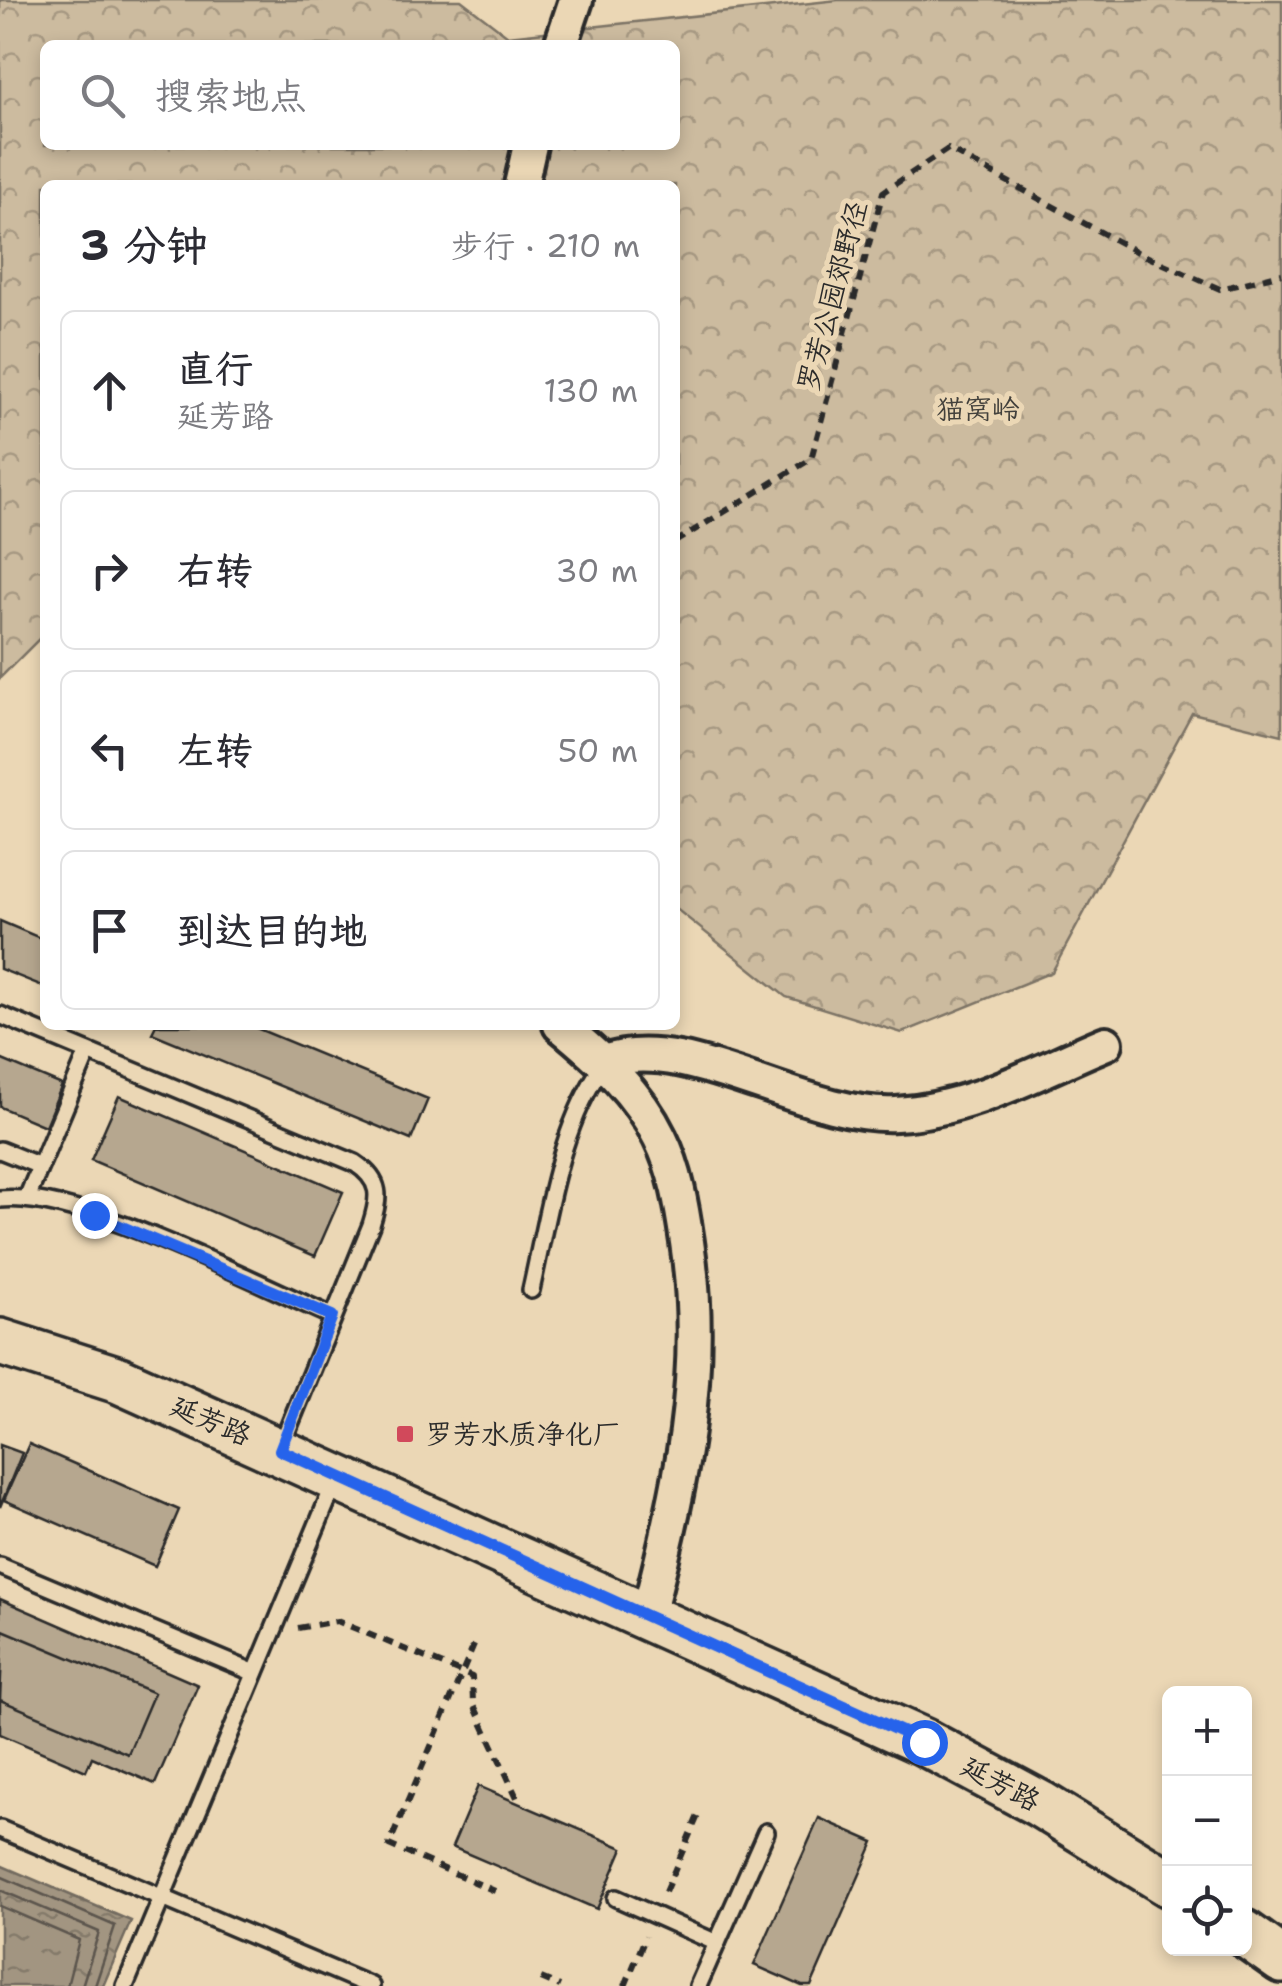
<!DOCTYPE html>
<html lang="zh">
<meta charset="utf-8">
<style>
body{margin:0;font-family:"Shantell Sans","LXGW WenKai TC",sans-serif;background:#f2f2f3;color:#2b2b33}
.controls{position:absolute;right:30px;bottom:30px;display:grid;overflow:hidden;border-radius:15px;box-shadow:0 5px 15px #0003}
.controls button{width:90px;height:90px;display:grid;place-items:center;padding:0;border:0;border-bottom:2px solid #e1e1e2;background:#fff;color:#2b2b33;font:50px sans-serif}
.stop{position:absolute;width:30px;height:30px;margin:-22px;border:8px solid #2563eb;border-radius:50%;background:#fff}
.stop.end{background:#2563eb;border-color:#fff;box-shadow:0 2px 10px #0008}
.list{margin:0;padding:0;list-style:none}
h2{display:flex;justify-content:space-between;align-items:center;height:130px;margin:0;padding:0 40px;font-size:42px}
h2 small{font-size:32px;font-weight:400;color:#7c7c81}
.list li{display:grid;grid-template-columns:65px 1fr auto;gap:30px;align-items:center;box-sizing:border-box;height:160px;margin:0 20px 20px;padding:0 20px;border:2px solid #e1e1e2;border-radius:15px}
.list b{display:block;font-size:38px;white-space:nowrap}
.list p{margin:0;font-size:32px;white-space:nowrap;color:#7c7c81}
.list em{font-size:32px;font-style:normal;color:#7c7c81}
.icon{flex:none;width:55px;height:55px;fill:none;stroke:currentColor;stroke-width:2;stroke-linecap:round;stroke-linejoin:round}
.map{position:relative;flex:none;width:1282px;height:1986px;overflow:hidden}
.search{position:absolute;background:#fff;box-shadow:0 5px 15px #0003;left:40px;top:40px;width:640px;height:110px;display:flex;align-items:center;gap:25px;box-sizing:border-box;padding:0 35px;border-radius:15px;color:#7c7c81;font-size:38px}
.panel{position:absolute;background:#fff;box-shadow:0 5px 15px #0003;left:40px;top:180px;width:640px;height:850px;border-radius:15px}
.map>svg:first-child{display:block}
.forest{fill:url(#forest-crowns);stroke:#7c7365;stroke-width:2.5;fill-rule:evenodd}
.water{fill:url(#water-ripples);stroke:#726b5f;stroke-width:2.5}
.lines{fill:none;stroke-linecap:round;stroke-linejoin:round}
.shore{stroke:#5b554d;stroke-width:2.5}
.building{fill:#b6a78f;stroke:#2b2b2b;stroke-width:2.5}
.lane-casing{stroke:#2b2b2b;stroke-width:22}
.street-casing{stroke:#2b2b2b;stroke-width:40}
.secondary-casing{stroke:#2b2b2b;stroke-width:52}
.path{stroke:#2b2b2b;stroke-width:6;stroke-dasharray:10 8;stroke-linecap:butt}
.lane{stroke:#ebd7b5;stroke-width:15}
.street{stroke:#ebd7b5;stroke-width:32}
.secondary{stroke:#ebd7b5;stroke-width:45}
.route{stroke:#2563eb;stroke-width:12}
.poi-dot{fill:#d1495b;stroke:#ebd7b5;stroke-width:4}
.labels{text-anchor:middle;stroke-width:10;stroke-linejoin:round;paint-order:stroke}
.street-label{font-size:28px;fill:#2b2b2b;stroke:#ebd7b5}
.park-label{font-size:28px;fill:#43413c;stroke:#ebd7b5}
.poi-label{font-size:28px;fill:#2b2b2b;stroke:#ebd7b5;text-anchor:start}
</style>
<div class="map">
<svg width="1282" height="1986" viewBox="0 0 1282 1986">
<defs>
<pattern id="forest-crowns" width="20" height="18" patternUnits="userSpaceOnUse" patternTransform="scale(2.5)"><rect width="20" height="18" fill="#ccbb9f"/><path d="M2 6a3 3 0 1 1 6 0M12 15a3 3 0 1 1 6 0" fill="none" stroke="#a69882"/></pattern>
<pattern id="water-ripples" width="26" height="14" patternUnits="userSpaceOnUse" patternTransform="scale(2.5)"><rect width="26" height="14" fill="#a29581"/><path d="M2 4q2-2 4 0t4 0M15 11q2-2 4 0t4 0" fill="none" stroke="#847a6a"/></pattern>
</defs>
<rect width="100%" height="100%" fill="#ebd7b5"/>
<filter id="ink" filterUnits="userSpaceOnUse"><feTurbulence type="fractalNoise" baseFrequency=".01" numOctaves="2"/><feDisplacementMap in="SourceGraphic" scale="20" xChannelSelector="R" yChannelSelector="G"/><feConvolveMatrix kernelMatrix="1 2 1 2 8 2 1 2 1" color-interpolation-filters="sRGB"/></filter>
<g filter="url(#ink)">
<path class="forest" d="M0,0H461L508,36L838,0H1282V735L1192,713L1052,972L902,1033L786,997L675,908V185H45V633L0,678ZM45,45H675V145H45Z"/>
<polygon class="water" points="0,1865 131,1921 103,1986 0,1986"/>
<g class="lines">
<g class="shore">
<polyline points="0,1876 115,1926 95,1986"/>
<polyline points="0,1890 99,1932 82,1986"/>
<polyline points="0,1906 79,1940 67,1986"/>
</g>
</g>
<g class="building">
<polygon points="0,921 45,940 45,987 0,969"/>
<polygon points="156,1025 249,1025 428,1099 411,1140 152,1033"/>
<polygon points="0,1059 62,1085 45,1126 0,1107"/>
<polygon points="119,1096 343,1192 315,1256 91,1160"/>
<polygon points="29,1444 179,1510 155,1566 4,1500"/>
<polygon points="0,1445 22,1453 0,1507"/>
<polygon points="0,1599 198,1685 155,1784 92,1757 86,1771 0,1734"/>
<polygon points="3,1630 154,1693 128,1754 0,1700"/>
<polygon points="478,1786 623,1848 597,1909 452,1847"/>
<polygon points="819,1818 874,1842 811,1986 802,1986 754,1965"/>
</g>
<g class="lines">
<defs>
<g id="lane">
<path d="M0,1015L355,1163C382,1181 380,1197 371,1225L281,1446"/>
<polyline points="0,1150 40,1166"/>
<polyline points="27,1198 88,1052"/>
<path d="M0,1199C78,1190 253,1282 332,1316"/>
<path d="M531,1290C549,1211 558,1129 605,1062"/>
<polyline points="0,1566 255,1673"/>
<polyline points="0,1829 371,1986"/>
<polyline points="616,1898 717,1943"/>
<polyline points="125,1986 336,1480"/>
<polyline points="698,1986 766,1832"/>
</g>
<g id="street">
<polyline points="561,45 576,0"/>
<polyline points="521,185 530,145"/>
<path d="M560,1025C599,1057 638,1092 660,1138C676,1170 682,1207 687,1242C707,1372 680,1492 647,1618"/>
<path d="M605,1062C684,1031 805,1119 896,1114C972,1110 1038,1071 1106,1043"/>
</g>
<g id="secondary">
<polyline points="0,1342 119,1380 924,1742 1040,1804 1170,1884"/>
<polyline points="1244,1933 1282,1960"/>
</g>
</defs>
<use href="#lane" class="lane-casing"/>
<use href="#street" class="street-casing"/>
<use href="#secondary" class="secondary-casing"/>
<g class="path">
<polyline points="675,542 811,459 883,192 948,149 1137,252 1220,289 1282,274"/>
<polyline points="298,1628 337,1621 472,1677 473,1703 520,1804"/>
<polyline points="474,1645 389,1845 495,1891"/>
<polyline points="665,1892 700,1811"/>
<polyline points="541,1978 560,1986"/>
<polyline points="625,1986 646,1936"/>
</g>
<use href="#lane" class="lane"/>
<use href="#street" class="street"/>
<use href="#secondary" class="secondary"/>
</g>
</g>
<g class="lines" filter="url(#ink)">
<polyline class="route" points="94,1215 332,1316 280,1450 924,1742"/>
</g>
<rect class="poi-dot" x="395" y="1424" width="20" height="20" rx="5"/>
<g class="labels">
<g class="street-label">
<text transform="translate(832 296) rotate(-75)" y="10">罗芳公园郊野径</text>
<text transform="translate(211 1420) rotate(23)" y="10">延芳路</text>
<text transform="translate(1001 1783) rotate(28)" y="10">延芳路</text>
</g>
<g class="park-label">
<text x="978" y="419">猫窝岭</text>
</g>
<g class="poi-label">
<text x="425" y="1444">罗芳水质净化厂</text>
</g>
</g>
</svg>
<div class="controls">
<button>+</button>
<button>−</button>
<button><svg class="icon" aria-label="locate" viewBox="0 0 24 24"><circle cx="12" cy="12" r="6"/><path d="M12 2v4M12 18v4M2 12h4M18 12h4"/></svg></button>
</div>
<div class="stop" style="left:924px;top:1742px"></div>
<div class="stop end" style="left:94px;top:1215px"></div>
<div class="search"><svg class="icon" aria-label="search" viewBox="0 0 24 24"><circle cx="10" cy="10" r="6"/><path d="M15 15l6 6"/></svg>搜索地点</div>
<section class="panel">
<h2>3 分钟<small>步行 · 210 m</small></h2>
<ul class="list">
<li><svg class="icon" aria-label="ahead" viewBox="0 0 24 24"><path d="M12 20V5M6 11l6-6 6 6"/></svg><div><b>直行</b><p>延芳路</p></div><em>130 m</em></li>
<li><svg class="icon" aria-label="right" viewBox="0 0 24 24"><path d="M7 20v-9h11M14 6l5 5-5 5"/></svg><div><b>右转</b></div><em>30 m</em></li>
<li><svg class="icon" aria-label="left" viewBox="0 0 24 24"><path d="M17 20v-9H6M10 6l-5 5 5 5"/></svg><div><b>左转</b></div><em>50 m</em></li>
<li><svg class="icon" aria-label="arrive" viewBox="0 0 24 24"><path d="M6 21V4h12l-3 4 3 4H6"/></svg><div><b>到达目的地</b></div></li>
</ul>
</section>
</div>
